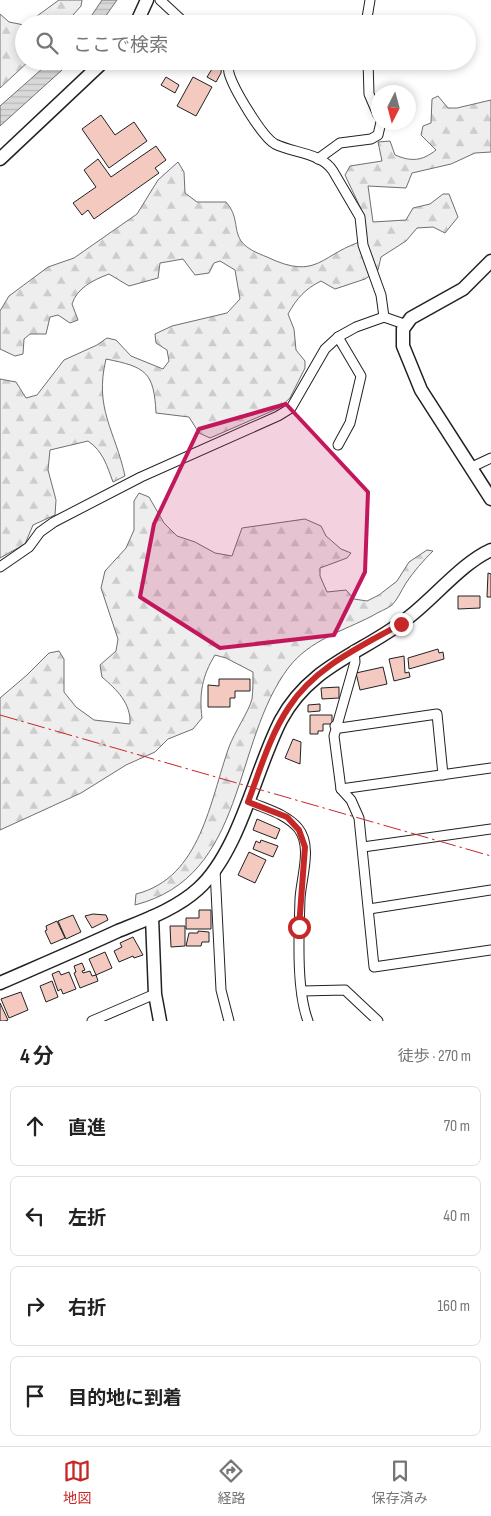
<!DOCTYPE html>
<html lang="ja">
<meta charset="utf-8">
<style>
body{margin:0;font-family:"Sofia Sans Condensed","Noto Sans JP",sans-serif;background:#f2f2f2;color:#222}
.compass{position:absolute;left:371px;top:85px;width:45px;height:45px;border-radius:50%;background:#fff;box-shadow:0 2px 8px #0003;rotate:186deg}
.stop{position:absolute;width:15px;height:15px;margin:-11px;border:4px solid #c62828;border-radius:50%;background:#fff}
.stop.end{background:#c62828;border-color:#fff;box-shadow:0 1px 5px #0008}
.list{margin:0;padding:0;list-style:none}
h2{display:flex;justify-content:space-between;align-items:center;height:65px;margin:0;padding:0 20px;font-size:21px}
h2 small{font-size:16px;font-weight:400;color:#767676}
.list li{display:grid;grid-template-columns:32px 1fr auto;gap:15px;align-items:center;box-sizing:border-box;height:80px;margin:0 10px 10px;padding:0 10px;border:1px solid #e0e0e0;border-radius:8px}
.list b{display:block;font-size:19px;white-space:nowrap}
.list em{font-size:16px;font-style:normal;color:#767676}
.icon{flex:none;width:28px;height:28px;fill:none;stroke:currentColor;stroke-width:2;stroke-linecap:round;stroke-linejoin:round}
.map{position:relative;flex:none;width:491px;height:1021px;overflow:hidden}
.search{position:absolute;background:#fff;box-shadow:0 2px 8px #0003;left:15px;right:15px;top:15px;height:55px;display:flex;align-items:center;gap:12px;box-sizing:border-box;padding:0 18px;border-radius:28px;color:#767676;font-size:19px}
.sheet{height:425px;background:#fff}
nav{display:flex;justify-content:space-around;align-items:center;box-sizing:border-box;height:70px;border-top:1px solid #e0e0e0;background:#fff;font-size:14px;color:#767676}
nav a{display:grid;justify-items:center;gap:2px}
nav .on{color:#c62828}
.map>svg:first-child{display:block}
.forest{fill:url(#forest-firs);stroke:#6f6f6f}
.water{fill:url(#water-rules);stroke:#6f6f6f}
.building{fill:#f3c9c0;stroke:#222}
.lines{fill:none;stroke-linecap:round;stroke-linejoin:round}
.street-casing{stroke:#222;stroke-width:11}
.secondary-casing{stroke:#222;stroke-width:15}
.street{stroke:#fff;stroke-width:9}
.secondary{stroke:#fff;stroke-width:12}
.power{stroke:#c62828;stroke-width:1;stroke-dasharray:18 4 2.5 4;stroke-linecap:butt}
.route{stroke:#c62828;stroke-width:6}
.marked{fill:#c2185b;fill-opacity:0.2;stroke:#c2185b;stroke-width:4;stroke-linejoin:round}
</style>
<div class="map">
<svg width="491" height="1021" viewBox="0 0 491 1021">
<defs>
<pattern id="forest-firs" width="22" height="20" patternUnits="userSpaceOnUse" patternTransform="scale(1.25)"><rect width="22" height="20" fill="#eee"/><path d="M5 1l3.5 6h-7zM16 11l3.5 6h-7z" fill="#ccc"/></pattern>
<pattern id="water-rules" width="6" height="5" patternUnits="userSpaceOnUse" patternTransform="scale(1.25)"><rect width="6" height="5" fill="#d9d9d9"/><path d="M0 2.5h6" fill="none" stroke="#bababa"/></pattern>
</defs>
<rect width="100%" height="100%" fill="#fff"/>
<g class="forest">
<polygon points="59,0 82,0 81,6 65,24 26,24"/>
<polygon points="0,14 9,22 24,25 24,61 29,61 0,88"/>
<path d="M438,96L448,108H457L491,100V152L475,153L451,164L412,173L406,188L368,186L373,222L406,220L413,208L430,204L443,194H449L458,217L445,233L433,227L417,228L406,241L381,257L378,270L365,279L335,289L321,281C305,289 297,298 288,314L294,329L296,350L305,361V368L290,398L279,408L210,438L199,433L189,417L156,413C154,372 146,367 106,359C94,409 115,430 125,476L113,482C107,466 103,451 88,441L50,450L48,470L56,500L55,515L33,525L25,544L0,558V379L16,382L26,398L37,395L64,360L97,345L107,338L116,340L131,356L163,369L169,361L167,350L156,343L155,334L172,326L227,313L240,299L235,270L220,261L214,263L209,273L195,275L183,259L160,263L158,278L129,286L109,274C93,280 77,288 72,304L78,320L70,323L58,315L50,317L46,334H30L24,339L23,354L15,356L0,349V311L9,296L48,267L74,258L137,214L158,180L178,162L184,172L185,193L197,202H226C239,217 233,228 241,241C247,249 257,253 267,257C319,282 320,253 366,240L361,209L345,175L350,166L382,161L378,142L390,141L395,155C412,162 422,161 436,150L421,135L423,126L431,123L432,99Z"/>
<path d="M139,493L149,497L164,523L177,536L195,542L215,553L232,556L242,528L305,519L321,526L326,536L341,549L351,553L347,558L320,568V576L327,592L346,590L354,599L367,601L379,595L397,581L409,562L427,550L433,551C423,561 414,571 406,583C402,589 398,599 392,605C387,609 378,612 372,616C343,631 310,640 289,667C231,743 248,876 135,905L136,894C201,878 210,800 229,747C234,733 249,711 252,699C253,691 253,681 253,672L226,658L215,655C202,676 199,694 202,718L193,729L168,739L155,752L126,765L81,793L0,830V698L27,675L49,653L59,651L64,659V692L76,707L94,720L130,724C131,703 117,690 102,677L100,665L116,651L118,639L101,588L105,571L126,548L134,530V501Z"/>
</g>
<g class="water">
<polygon points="102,0 117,0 100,24 86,24"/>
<polygon points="51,61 72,61 0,126 0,106"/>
</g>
<g class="building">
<polygon points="217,61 222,63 221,73 216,82 207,77"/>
<polygon points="166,77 179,85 175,93 161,85"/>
<polygon points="193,77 212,87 196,116 177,106"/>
<polygon points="101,115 115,135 134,122 147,141 109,168 82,129"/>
<polygon points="156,146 166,160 155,168 159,173 94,219 88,210 82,215 73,203 96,187 84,170 98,159 111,177"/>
<polygon points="488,573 491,574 491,597 487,597"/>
<polygon points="458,596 480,596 480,608 458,609"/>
<polygon points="438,649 439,653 443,652 444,659 409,669 408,658"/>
<polygon points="404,656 405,673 409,672 410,677 394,681 389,659"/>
<polygon points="383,667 387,684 360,690 356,673"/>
<polygon points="219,679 250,679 250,691 235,691 235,698 230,698 230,707 208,707 208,685 219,686"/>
<polygon points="339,687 339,698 322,699 321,688"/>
<polygon points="320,704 320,711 308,712 308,705"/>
<polygon points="310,715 332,715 332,724 323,724 323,731 318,731 318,734 310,734"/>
<polygon points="293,739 301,742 300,764 285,758"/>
<polygon points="257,819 280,829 276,839 253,830"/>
<polygon points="261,840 278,846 273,857 253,849 256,841 260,843"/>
<polygon points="249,852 266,860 255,883 238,875"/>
<polygon points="199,910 211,910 211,929 186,929 186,918 199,918"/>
<polygon points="93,914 106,915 108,920 92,928 85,916"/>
<polygon points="73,915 81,932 66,939 58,921"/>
<polygon points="57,921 65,938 51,944 45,931 47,930 46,926"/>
<polygon points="170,926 185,926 185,946 171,947"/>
<polygon points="198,931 209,932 209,942 202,942 201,946 186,946 189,933 198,933"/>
<polygon points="133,937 143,955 134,958 133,956 119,962 114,951 122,947 120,943"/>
<polygon points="105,952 112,968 96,975 89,959"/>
<polygon points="82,963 85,970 82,971 83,973 90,971 92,976 96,975 98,981 80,988 74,973 76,972 74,966"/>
<polygon points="59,971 61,975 69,972 76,989 63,994 61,989 58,991 52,974"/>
<polygon points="52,981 58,997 46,1002 40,986"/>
<polygon points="21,992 28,1010 9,1018 1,999"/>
<polygon points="0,1003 8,1020 5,1021 0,1021"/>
</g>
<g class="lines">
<defs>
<g id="street">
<polyline points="160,0 186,24"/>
<polyline points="366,24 370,0"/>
<path d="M228,61C229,65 228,69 229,73C233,88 262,137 275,144C293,153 322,153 333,171L360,217L363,245L381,295L384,317"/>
<polyline points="368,61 369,94 378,115"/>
<polyline points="318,159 340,143 371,139 378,135 381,122"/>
<polyline points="338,337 361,376 350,423 338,445"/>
<polyline points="472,467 491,458"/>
<polyline points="0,567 29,547 40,532 54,522 141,477 278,416 291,408 325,349 338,337 356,327 384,317 404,324"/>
<polyline points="354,650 355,662 334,736 341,789 351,800 359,818 374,967 491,950"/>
<polyline points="335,726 340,728 437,714 443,775"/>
<polyline points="341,789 491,768"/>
<path d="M248,801C265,809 285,813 298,828C313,846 301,878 300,899C299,933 296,990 308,1021"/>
<polyline points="363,847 491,829"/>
<polyline points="215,870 221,990 229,1021"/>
<polyline points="369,909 491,890"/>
<polyline points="302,991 345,990 378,1021"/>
<polyline points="92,1021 155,994"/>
</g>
<g id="secondary">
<polyline points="136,24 147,0"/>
<polyline points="0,159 104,61"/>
<polyline points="491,261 463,289 411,318 403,329 403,346 421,390 491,499"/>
<polyline points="152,917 155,994 160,1021"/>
<path d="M0,983C39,966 79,949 118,931C145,920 176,909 198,889C240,851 255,770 281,720C311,664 364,653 409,617C435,597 462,563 491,550"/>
</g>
</defs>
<use href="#street" class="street-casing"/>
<use href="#secondary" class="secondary-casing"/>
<use href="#street" class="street"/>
<use href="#secondary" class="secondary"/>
<polyline class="power" points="0,715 491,856"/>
</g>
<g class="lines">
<path class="route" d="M299,927L305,847L299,830L287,817L248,802C260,770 270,735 289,707C315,667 360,647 401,624"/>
</g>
<path class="marked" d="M286,404L368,492L365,572L334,635L220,648L140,597L154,524L199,429Z"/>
</svg>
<svg class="compass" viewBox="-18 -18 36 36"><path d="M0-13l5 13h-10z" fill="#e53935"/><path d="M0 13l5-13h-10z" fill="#767676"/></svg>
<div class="stop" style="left:299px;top:927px"></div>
<div class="stop end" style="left:401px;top:624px"></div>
<div class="search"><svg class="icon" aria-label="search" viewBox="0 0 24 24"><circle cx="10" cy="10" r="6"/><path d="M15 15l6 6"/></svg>ここで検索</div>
</div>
<section class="sheet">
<h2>4 分<small>徒歩 · 270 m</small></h2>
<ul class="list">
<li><svg class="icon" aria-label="ahead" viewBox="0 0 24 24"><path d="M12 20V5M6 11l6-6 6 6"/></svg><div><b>直進</b></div><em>70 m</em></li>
<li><svg class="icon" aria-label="left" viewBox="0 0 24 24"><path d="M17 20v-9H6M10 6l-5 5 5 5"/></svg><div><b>左折</b></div><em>40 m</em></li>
<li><svg class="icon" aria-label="right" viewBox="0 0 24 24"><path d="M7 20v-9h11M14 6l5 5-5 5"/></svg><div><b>右折</b></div><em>160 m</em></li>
<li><svg class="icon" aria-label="arrive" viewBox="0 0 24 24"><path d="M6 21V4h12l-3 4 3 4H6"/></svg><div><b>目的地に到着</b></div></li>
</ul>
</section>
<nav>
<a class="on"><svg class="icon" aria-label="map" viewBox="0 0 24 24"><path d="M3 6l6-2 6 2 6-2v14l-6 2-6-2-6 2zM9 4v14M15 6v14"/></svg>地図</a>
<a><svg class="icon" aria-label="directions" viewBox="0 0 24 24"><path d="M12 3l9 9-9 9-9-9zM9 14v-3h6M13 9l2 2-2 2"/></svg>経路</a>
<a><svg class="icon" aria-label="saved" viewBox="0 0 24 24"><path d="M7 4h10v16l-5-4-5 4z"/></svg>保存済み</a>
</nav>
